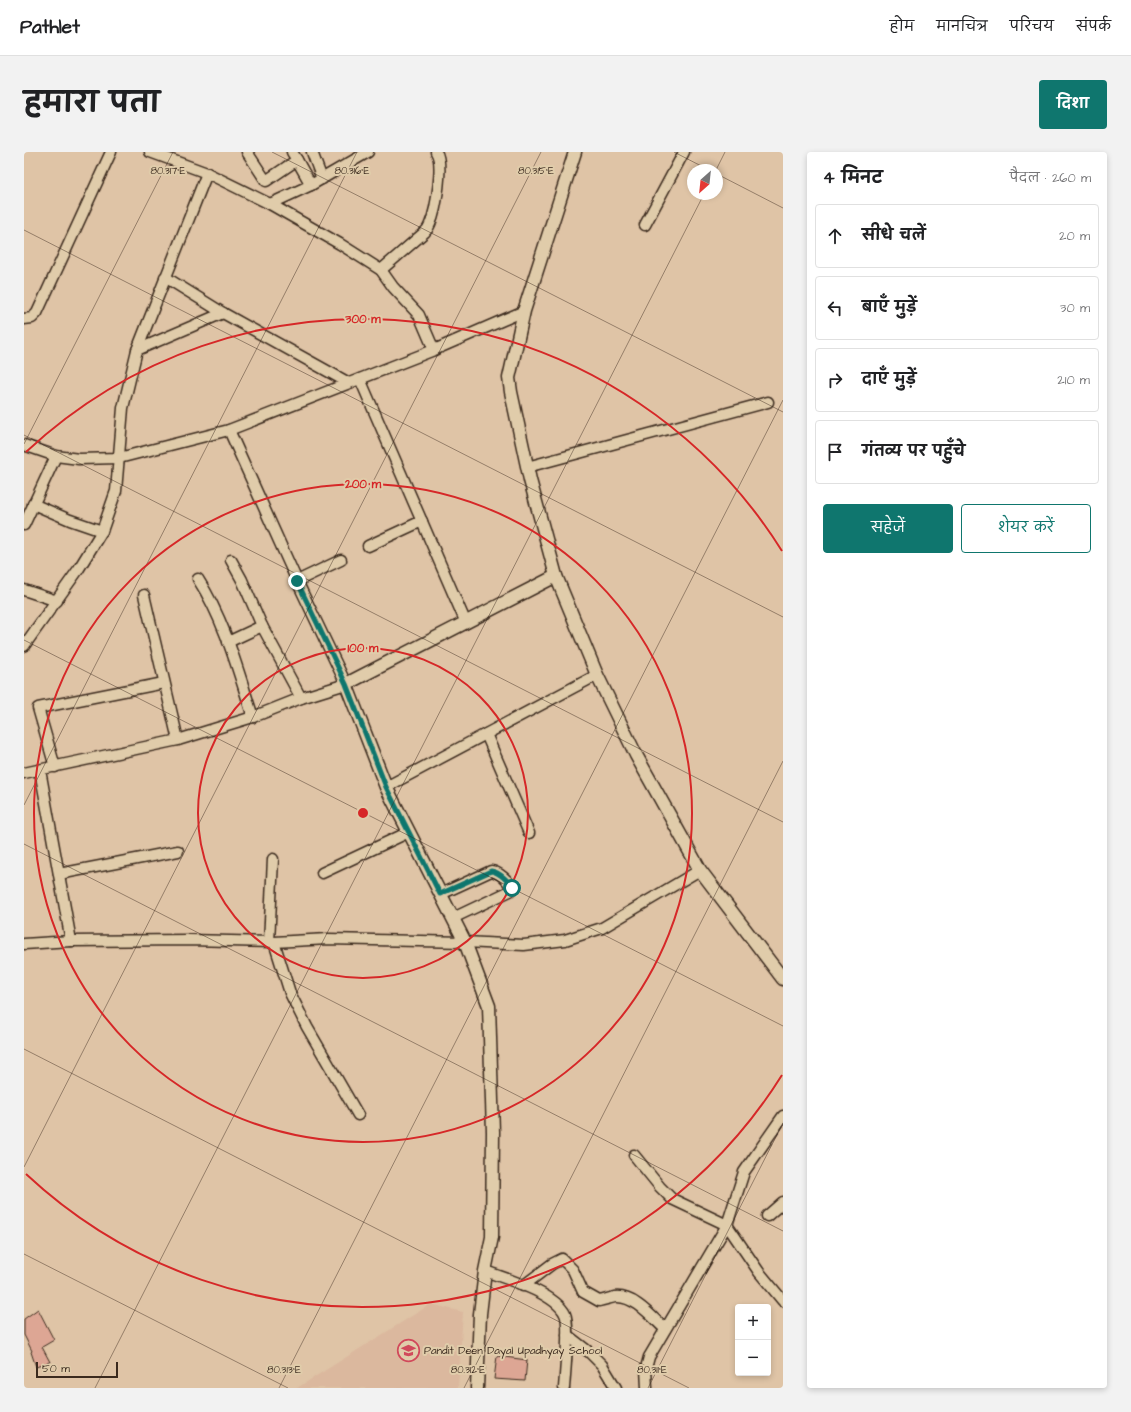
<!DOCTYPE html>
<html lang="hi">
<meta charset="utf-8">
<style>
body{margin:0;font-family:"Architects Daughter","Playpen Sans Deva",sans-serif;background:#f2f2f2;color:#202124}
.controls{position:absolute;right:12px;bottom:12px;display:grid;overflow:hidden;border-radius:4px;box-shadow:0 2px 6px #0003}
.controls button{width:36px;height:36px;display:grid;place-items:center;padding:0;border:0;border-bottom:1px solid #e0e0e0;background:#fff;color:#202124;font:20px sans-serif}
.compass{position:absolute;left:663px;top:12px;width:36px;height:36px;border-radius:50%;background:#fff;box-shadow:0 2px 6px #0003;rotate:207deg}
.scale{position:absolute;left:12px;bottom:10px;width:82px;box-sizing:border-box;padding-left:4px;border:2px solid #3b2a1e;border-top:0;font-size:11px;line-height:14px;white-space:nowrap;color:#3b2a1e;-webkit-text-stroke:3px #e0ccaa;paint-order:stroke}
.stop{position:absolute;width:12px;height:12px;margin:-9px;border:3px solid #0f766e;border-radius:50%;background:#fff}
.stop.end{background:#0f766e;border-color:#fff;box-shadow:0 1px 4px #0008}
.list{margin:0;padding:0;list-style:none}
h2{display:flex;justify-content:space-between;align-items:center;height:52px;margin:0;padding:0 16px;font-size:17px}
h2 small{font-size:13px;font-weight:400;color:#757577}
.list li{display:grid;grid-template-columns:26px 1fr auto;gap:12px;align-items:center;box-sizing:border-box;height:64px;margin:0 8px 8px;padding:0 8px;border:1px solid #e0e0e0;border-radius:4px}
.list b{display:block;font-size:15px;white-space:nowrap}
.list em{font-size:13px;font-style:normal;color:#757577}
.actions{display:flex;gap:8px;padding:12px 16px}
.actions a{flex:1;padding:9px 0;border:1px solid #0f766e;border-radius:4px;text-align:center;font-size:14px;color:#0f766e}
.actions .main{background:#0f766e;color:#fff}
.icon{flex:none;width:22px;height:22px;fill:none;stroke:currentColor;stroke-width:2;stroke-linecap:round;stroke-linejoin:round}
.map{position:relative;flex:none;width:759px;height:1236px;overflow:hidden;border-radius:4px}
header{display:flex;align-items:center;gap:24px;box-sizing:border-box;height:56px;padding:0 20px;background:#fff;border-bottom:1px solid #e0e0e0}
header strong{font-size:19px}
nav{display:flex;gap:22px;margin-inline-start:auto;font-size:14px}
.intro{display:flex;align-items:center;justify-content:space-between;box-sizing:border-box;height:96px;padding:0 24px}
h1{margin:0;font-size:28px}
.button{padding:10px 18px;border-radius:4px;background:#0f766e;color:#fff;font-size:14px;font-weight:700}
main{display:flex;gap:24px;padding:0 24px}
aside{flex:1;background:#fff;border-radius:4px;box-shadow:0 2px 6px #0003}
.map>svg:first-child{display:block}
.built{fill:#dbb89e}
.building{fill:#dda694;stroke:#3b2a1e}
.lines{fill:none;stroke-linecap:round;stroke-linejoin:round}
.minor-casing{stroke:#3b2a1e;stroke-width:13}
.tertiary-casing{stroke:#3b2a1e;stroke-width:15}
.minor{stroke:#e0ccaa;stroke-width:10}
.tertiary{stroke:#e0ccaa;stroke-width:12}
.route{stroke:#0f766e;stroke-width:5}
.ticks{fill:none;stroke:#3b2a1e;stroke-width:1;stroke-opacity:0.45}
.ring{fill:none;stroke:#d62828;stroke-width:2}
.labels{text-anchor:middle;stroke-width:4;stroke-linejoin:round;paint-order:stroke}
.poi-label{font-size:11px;fill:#3b2a1e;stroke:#e0ccaa;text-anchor:start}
.ticks-label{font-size:10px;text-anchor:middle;fill:#3b2a1e;stroke:#e0ccaa;stroke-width:4;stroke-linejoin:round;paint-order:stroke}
.centre{fill:#d62828;stroke:#e0ccaa;stroke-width:2}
.ring-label{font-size:12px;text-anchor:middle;font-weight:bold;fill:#d62828;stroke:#e0ccaa;stroke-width:4;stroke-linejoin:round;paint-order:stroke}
</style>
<header>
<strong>Pathlet</strong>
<nav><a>होम</a><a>मानचित्र</a><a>परिचय</a><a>संपर्क</a></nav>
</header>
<div class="intro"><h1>हमारा पता</h1><a class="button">दिशा</a></div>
<main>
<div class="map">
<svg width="759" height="1236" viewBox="0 0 759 1236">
<rect width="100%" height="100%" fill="#dfc4a6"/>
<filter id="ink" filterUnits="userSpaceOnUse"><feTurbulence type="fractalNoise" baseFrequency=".025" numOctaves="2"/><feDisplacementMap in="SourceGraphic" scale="8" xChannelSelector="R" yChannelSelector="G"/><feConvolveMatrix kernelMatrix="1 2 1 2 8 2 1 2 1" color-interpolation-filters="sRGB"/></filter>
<g filter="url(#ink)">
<polygon class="built" points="407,1152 439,1160 434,1236 273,1236"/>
<g class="building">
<polygon points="14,1157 30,1188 18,1195 26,1210 12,1215 7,1200 8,1199 0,1183 0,1167"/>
<polygon points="473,1204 503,1208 501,1229 470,1227"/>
</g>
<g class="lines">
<defs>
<g id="minor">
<polyline points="126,0 183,21 246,52 316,92 357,118 369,135 395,163 410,198"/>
<polyline points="223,0 242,29 273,8 268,0"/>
<polyline points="288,0 298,27"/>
<polyline points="273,8 287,33"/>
<polyline points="246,52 287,33 344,0"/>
<polyline points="621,73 660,0"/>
<path d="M357,118L401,80C403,78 405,75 406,72C412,59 420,11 412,0"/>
<polyline points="141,125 199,161 325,231"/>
<polyline points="0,167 8,166 13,161 87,0"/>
<polyline points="113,198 199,161"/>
<polyline points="336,227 442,471"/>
<polyline points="0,293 32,304 55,307 95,306 205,278 410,198 500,159"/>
<polyline points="503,315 744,250"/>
<polyline points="9,352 46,368 78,379"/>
<polyline points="0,373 32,304"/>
<polyline points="344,394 398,369"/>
<polyline points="207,408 218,428 238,474 277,546"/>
<path d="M174,427C201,469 214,519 229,565"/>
<polyline points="273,429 317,408"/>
<polyline points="0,438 33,449"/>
<polyline points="120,443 154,588"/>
<polyline points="204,490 238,474"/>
<polyline points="0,494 54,418 78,379 92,339 99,256 113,198 183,21"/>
<polyline points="462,582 505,681"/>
<polyline points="31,615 14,556 140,531"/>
<polyline points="16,618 47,789"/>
<polyline points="0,621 154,588 229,565 277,546 322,532 273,429 205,278"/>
<polyline points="362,635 573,523"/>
<polyline points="298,721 385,680"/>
<polyline points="35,722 154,699"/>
<path d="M417,742L467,719C475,720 485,729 488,736L486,739L429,766"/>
<polyline points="245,790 249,707"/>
<polyline points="250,790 266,841 283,875 334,963"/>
<polyline points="0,792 47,789 165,788 250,790 304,787 441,790 500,793 541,788 578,776 676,718"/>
<polyline points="610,1003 636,1035 648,1047 703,1073 735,1120 759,1149"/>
<polyline points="743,1064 759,1050"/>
<path d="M461,1119C483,1127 531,1141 541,1162C546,1172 541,1222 540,1236"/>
<path d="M499,1134L528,1112L538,1107L549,1118L559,1140L575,1149C580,1148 586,1146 591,1145C610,1143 628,1165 641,1177"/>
<polyline points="543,1183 565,1200 578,1213 592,1236"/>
<polyline points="623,1236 622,1216 625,1205 703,1073 720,1020 759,964"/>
</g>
<g id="tertiary">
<polyline points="551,0 500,159 485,226 487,240 506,328 532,424 573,523 612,603 676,718 759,827"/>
<polyline points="453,1236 456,1162 461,1119 468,1085 469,980 465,854 441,790 362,635 322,532 532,424"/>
</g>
</defs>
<use href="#minor" class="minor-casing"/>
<use href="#tertiary" class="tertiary-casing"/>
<use href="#minor" class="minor"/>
<use href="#tertiary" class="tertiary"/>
</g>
</g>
<g class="lines" filter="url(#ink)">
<path class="route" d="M273,429L322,532L362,635L416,742L467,719C475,720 485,729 488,736"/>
</g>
<path class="ticks" d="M248,0L759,260M650,0L685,18M692,18L701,0M693,22L759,56M0,78L759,465M0,283L759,670M0,292L149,0M0,488L759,874M0,653L333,0M0,692L759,1079M0,897L665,1236M0,1015L517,0M0,1102L264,1236M71,1236L680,42M255,1236L759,248M440,1236L759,609M624,1236L759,971"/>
<g class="ring">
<circle cx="339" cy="661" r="165"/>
<circle cx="339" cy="661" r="329"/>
<path d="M758 923A494 494 0 0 1 2 1022M2 300A494 494 0 0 1 758 399"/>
</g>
<defs>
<symbol id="school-ring" viewBox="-11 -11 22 22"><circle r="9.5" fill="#e0ccaa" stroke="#d1495b" stroke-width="1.5"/><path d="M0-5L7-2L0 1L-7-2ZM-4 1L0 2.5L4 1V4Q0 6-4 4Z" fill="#d1495b"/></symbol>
</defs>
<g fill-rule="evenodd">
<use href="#school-ring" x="372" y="1186" width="25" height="25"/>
</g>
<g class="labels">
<g class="poi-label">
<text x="400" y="1202">Pandit Deen Dayal Upadhyay School</text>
</g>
</g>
<g class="ticks-label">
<text x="144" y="22">80.317°E</text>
<text x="328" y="22">80.316°E</text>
<text x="512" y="22">80.315°E</text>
<text x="260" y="1221">80.313°E</text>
<text x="444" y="1221">80.312°E</text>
<text x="628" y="1221">80.311°E</text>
</g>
<circle cx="339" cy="661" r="6" class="centre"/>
<g class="ring-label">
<text x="339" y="171">300 m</text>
<text x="339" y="336">200 m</text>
<text x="339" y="500">100 m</text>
</g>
</svg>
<div class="controls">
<button>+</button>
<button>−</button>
</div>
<svg class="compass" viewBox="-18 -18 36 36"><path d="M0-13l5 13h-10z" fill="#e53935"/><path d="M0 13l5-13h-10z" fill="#757577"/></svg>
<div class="scale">50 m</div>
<div class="stop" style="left:488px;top:736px"></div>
<div class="stop end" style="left:273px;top:429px"></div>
</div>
<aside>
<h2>4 मिनट<small>पैदल · 260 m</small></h2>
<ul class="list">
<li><svg class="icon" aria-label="ahead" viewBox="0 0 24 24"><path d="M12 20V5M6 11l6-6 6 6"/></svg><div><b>सीधे चलें</b></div><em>20 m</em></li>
<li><svg class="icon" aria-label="left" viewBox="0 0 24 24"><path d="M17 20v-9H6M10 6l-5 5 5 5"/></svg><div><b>बाएँ मुड़ें</b></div><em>30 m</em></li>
<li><svg class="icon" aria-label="right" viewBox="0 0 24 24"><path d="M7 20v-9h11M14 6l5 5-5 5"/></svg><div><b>दाएँ मुड़ें</b></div><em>210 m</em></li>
<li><svg class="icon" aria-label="arrive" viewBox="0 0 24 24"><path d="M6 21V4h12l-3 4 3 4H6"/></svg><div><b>गंतव्य पर पहुँचे</b></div></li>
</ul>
<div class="actions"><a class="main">सहेजें</a><a>शेयर करें</a></div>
</aside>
</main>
